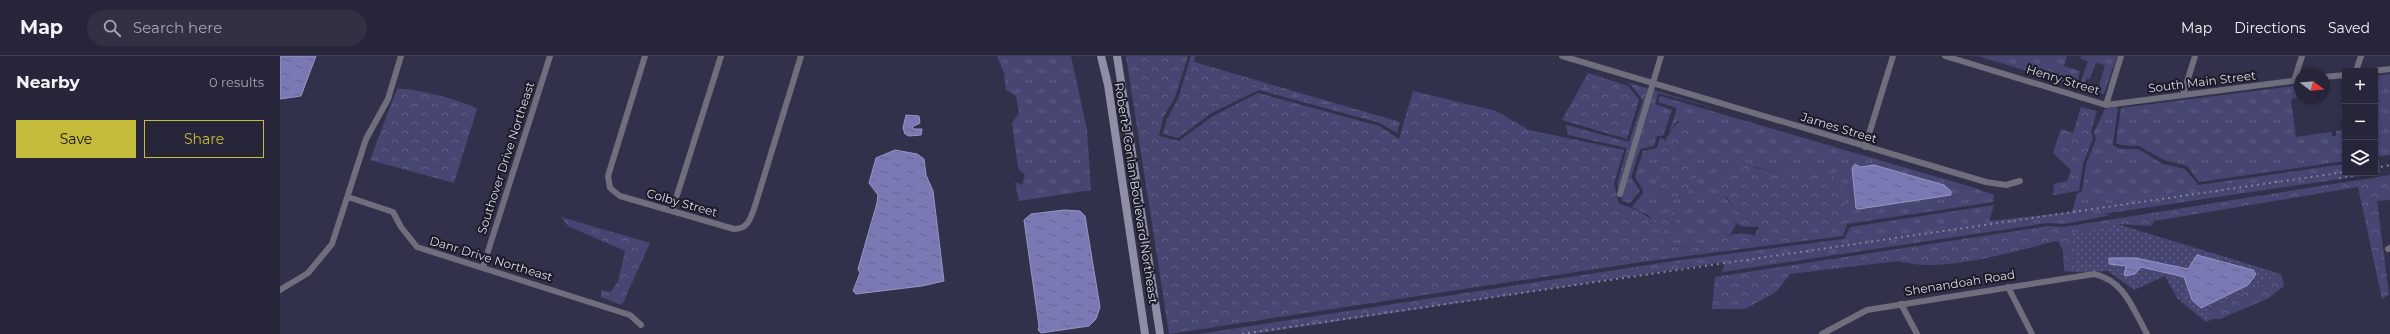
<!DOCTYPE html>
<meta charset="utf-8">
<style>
body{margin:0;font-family:Montserrat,sans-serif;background:#323144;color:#f1f3f6}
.controls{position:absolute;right:12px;top:12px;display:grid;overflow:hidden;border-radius:0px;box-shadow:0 2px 6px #0003}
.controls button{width:36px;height:36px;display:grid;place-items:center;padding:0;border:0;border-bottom:1px solid #424253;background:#262539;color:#f1f3f6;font:20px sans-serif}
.compass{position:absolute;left:2014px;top:12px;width:36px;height:36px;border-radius:50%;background:#262539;box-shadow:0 2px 6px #0003;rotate:106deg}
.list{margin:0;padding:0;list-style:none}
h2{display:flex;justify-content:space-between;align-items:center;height:52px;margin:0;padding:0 16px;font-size:17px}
h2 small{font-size:13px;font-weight:400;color:#a4a5ae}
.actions{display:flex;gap:8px;padding:12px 16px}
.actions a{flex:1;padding:9px 0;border:1px solid #c6bc3c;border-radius:0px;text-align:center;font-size:14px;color:#c6bc3c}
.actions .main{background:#c6bc3c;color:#111}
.icon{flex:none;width:22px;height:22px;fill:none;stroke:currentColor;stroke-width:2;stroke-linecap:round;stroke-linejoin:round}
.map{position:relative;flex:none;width:2110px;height:278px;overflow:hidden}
header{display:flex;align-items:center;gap:24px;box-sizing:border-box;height:56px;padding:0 20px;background:#262539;border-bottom:1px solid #424253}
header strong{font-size:19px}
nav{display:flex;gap:22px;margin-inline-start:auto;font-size:14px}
.search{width:280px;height:36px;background:#323144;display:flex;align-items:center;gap:10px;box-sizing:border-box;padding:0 14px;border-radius:22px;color:#a4a5ae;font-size:15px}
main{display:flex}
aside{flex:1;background:#262539}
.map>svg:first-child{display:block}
.grass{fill:url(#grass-tufts);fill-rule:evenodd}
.forest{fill:url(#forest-crowns)}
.wetland{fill:url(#wetland-marsh)}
.park{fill:url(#park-dots)}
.water{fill:url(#water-ripples);stroke:#9796c4}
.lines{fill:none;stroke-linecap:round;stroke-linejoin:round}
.minor{stroke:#6e6e7c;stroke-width:6}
.secondary{stroke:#8e8ea4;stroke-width:8}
.rail{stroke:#818198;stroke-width:2;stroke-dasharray:2 4;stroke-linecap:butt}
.labels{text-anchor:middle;stroke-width:4;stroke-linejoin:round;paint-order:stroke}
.street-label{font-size:12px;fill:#dadaec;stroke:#1b1b27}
</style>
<header>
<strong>Map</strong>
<div class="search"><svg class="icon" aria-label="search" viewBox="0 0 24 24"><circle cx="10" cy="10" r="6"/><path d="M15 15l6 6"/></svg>Search here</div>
<nav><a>Map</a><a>Directions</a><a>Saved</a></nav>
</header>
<main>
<aside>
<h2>Nearby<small>0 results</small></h2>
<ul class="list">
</ul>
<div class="actions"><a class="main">Save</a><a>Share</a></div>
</aside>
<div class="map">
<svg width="2110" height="278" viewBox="0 0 2110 278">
<defs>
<pattern id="grass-tufts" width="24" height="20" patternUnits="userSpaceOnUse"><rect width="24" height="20" fill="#474672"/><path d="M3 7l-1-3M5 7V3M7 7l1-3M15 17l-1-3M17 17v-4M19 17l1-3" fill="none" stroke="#616086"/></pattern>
<pattern id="forest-crowns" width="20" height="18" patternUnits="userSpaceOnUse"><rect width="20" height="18" fill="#474672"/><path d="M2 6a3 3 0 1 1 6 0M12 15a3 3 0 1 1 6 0" fill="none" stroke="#616086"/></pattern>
<pattern id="wetland-marsh" width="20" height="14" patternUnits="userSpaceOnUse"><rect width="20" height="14" fill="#474672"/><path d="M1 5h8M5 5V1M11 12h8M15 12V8" fill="none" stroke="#616086"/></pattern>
<pattern id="park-dots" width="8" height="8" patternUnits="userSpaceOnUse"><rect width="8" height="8" fill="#474672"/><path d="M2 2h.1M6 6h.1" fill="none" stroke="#616086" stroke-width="1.8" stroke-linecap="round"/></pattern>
<pattern id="water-ripples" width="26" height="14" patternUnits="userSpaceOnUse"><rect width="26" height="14" fill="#7a79b3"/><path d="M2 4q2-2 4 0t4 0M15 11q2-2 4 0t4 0" fill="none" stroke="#66658d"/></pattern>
</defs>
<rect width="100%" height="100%" fill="#32314c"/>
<g class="grass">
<polygon points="717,0 791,0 807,74 811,134 739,145 735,126 742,129 745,119 738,112 732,67 739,57 736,40 726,34 724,17"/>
<polygon points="1698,0 1787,0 1784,10 1800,15 1796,30"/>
<polygon points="1801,0 1837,0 1824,38 1817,36 1825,9 1816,7 1810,23 1806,23 1804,27 1805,32 1799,31 1808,5 1800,2"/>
<polygon points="2110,18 2110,99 2095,101 2095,20"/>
<polygon points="2014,30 2017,42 2011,43 2016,81 2051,76 2052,80 2056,80 2056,75 2063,74 2061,54 2064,53 2065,105 1919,126 1907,110 1884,104 1859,90 1841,89 1836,87 1841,52"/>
<polygon points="1373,34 1444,55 1378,37 1375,48 1392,54 1383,80 1377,80 1374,90 1360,93 1351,121 1360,135 1350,147 1342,145 1343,112"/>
<path d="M1380,40L1695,132L1714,139L1713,146L1567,168L1568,165L1511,113L1496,116L1476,111L1445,141L1456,154L1454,164L1456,168L1451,178C1433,186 1405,195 1385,188L1381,177L1397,165L1382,162L1375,168L1368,159L1352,151L1364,136L1355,121L1363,95L1377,92L1380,82L1385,84L1379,131L1384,138L1394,141L1399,89L1412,77L1398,64L1389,77L1397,52L1378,46ZM1594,109L1664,129L1671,135V139L1583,153L1580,111Z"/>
<polygon points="1838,50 1833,89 1840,93 1858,93 1883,108 1905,113 1918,129 2065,108 2065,117 2095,117 2095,104 2099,104 2100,117 1823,158 1831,159 1784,168 1767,167 1442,216 1445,206 1399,213 1394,205 1564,183 1570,171 1714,149 1709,165 1792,156 1797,138 1802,135 1806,109 1816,83 1814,76 1825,53"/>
</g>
<g class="forest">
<path d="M846,0H908L895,41L883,62L879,80L899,85L933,60L978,37L1099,70L1119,83L1133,35L1216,55L1249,74L1344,94L1334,128L1339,148C1354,152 1365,156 1375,168L1382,162L1394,156L1397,165L1381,177L1385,188C1414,200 1450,169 1474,180L1479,171C1466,170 1456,174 1453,159L1455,153L1440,132L1445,116L1456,108L1496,116L1511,113L1541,115L1562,124L1568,165L1563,180L1368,205L889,278Z"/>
<polygon points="911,0 915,0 914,6 989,28 958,35 952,47 930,58 898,82 883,78 887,63 898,43"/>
<polygon points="1308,17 1348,30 1359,44 1347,83 1282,64"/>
<polygon points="1346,26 1373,34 1343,112 1342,145 1337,128 1347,92 1288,79 1286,69 1349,86 1363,44 1351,29"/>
<path d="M117,33C131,31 185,45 197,53L174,127L90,104Z"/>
<polygon points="1801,51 1817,55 1811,75 1813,82 1803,108 1799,135 1773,139 1774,128 1787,125 1791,114 1773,97 1781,73 1793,77"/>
<path d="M1406,62L1412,72V77L1399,89L1398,95L1412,103C1414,110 1418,120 1415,127C1410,139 1392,147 1382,136C1368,119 1386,69 1406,62Z"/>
<path d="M2110,119V144L2097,145L2109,238L2102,243L2078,131L1874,165L1872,170L1837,168L1792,178L1796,216L1784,215L1783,194L1778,185C1731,195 1665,218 1618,205L1510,218L1496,236L1465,253H1432L1435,221L1768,170L1784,171Z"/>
<polygon points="281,161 370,187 342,249 321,241 321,234 331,236 338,225 345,195 288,170"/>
<polygon points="1394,205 1399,213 974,278 918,278"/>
<polygon points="2001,218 2004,230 1989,242 1940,263 1933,263 1928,254"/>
</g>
<polygon class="wetland" points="989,28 1120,66 1117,77 1100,67 979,34 952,47 958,35"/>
<polygon class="park" points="1837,168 2001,218 1928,254 1933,263 1926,266 1897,242 1885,220 1854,234 1828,215 1796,216 1792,178"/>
<g class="water">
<polygon points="0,0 36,0 21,40 0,43"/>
<polygon points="626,59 639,60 640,67 632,71 634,73 642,73 641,79 629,80 625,78 623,72"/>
<polygon points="615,94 637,98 644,103 646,119 653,135 664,225 642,230 576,238 573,235 580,217 578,213 597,147 598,139 589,127 596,102"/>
<polygon points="1575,108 1580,111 1594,109 1664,129 1671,135 1671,139 1579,153 1576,152 1572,112"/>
<polygon points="784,154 800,155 805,160 820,251 816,263 809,270 761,277 758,274 759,270 744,164 751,158"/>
<polygon points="1917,199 1973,214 1976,218 1968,229 1921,252 1912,244 1904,221 1861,211 1855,218 1846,220 1844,219 1846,210 1829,208 1829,202 1856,202 1908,213"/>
</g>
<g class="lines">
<g class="minor">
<path d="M365,0L328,120L330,132L340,140L454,173C467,173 470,164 474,153L521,0"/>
<polyline points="1282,0 1706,126 1726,129 1740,125"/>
<polyline points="1665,0 1826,49 2020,24"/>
<polyline points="2076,15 2081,0"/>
<polyline points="2093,15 2110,13"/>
<polyline points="2044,21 2065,19"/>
<polyline points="2014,25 2022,0"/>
<polyline points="1903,39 1915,0"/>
<polyline points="1826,49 1841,0"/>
<polyline points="1585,91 1613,0"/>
<polyline points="1340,138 1381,0"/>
<polyline points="68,141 113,156 121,171 137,191 350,259 361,269"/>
<polyline points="392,155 441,0"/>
<polyline points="2108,193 2110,192"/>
<polyline points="203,211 270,0"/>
<polyline points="1728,231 1752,278"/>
<polyline points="0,234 28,217 52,188 86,83 108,43 121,0"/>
<polyline points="1621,248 1637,278"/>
<path d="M1542,278L1587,254L1814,218C1844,224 1853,253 1867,278"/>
</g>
<g class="secondary">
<polyline points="821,0 828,29 865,278"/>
<polyline points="837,0 880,278"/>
</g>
<g class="rail">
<polyline points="2095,112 2110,109"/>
<polyline points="2059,122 2092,117"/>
<polyline points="962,278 2065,116"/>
</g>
</g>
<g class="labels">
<g class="street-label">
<text transform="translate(1783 24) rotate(17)" y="4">Henry Street</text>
<text transform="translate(1922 26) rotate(-7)" y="4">South Main Street</text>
<text transform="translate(1559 72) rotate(17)" y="4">James Street</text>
<text transform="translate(226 102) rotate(-72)" y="4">Southover Drive Northeast</text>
<text transform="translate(856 137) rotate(81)" y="4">Robert J Conlan Boulevard Northeast</text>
<text transform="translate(402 147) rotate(16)" y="4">Colby Street</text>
<text transform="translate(211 203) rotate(17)" y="4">Danr Drive Northeast</text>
<text transform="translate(1680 227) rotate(-9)" y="4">Shenandoah Road</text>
</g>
</g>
</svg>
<div class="controls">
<button>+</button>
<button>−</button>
<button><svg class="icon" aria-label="layers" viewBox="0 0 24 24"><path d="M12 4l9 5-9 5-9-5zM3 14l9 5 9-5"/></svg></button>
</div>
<svg class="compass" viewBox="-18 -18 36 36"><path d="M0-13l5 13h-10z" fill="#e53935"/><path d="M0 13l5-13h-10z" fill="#a4a5ae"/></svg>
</div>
</main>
